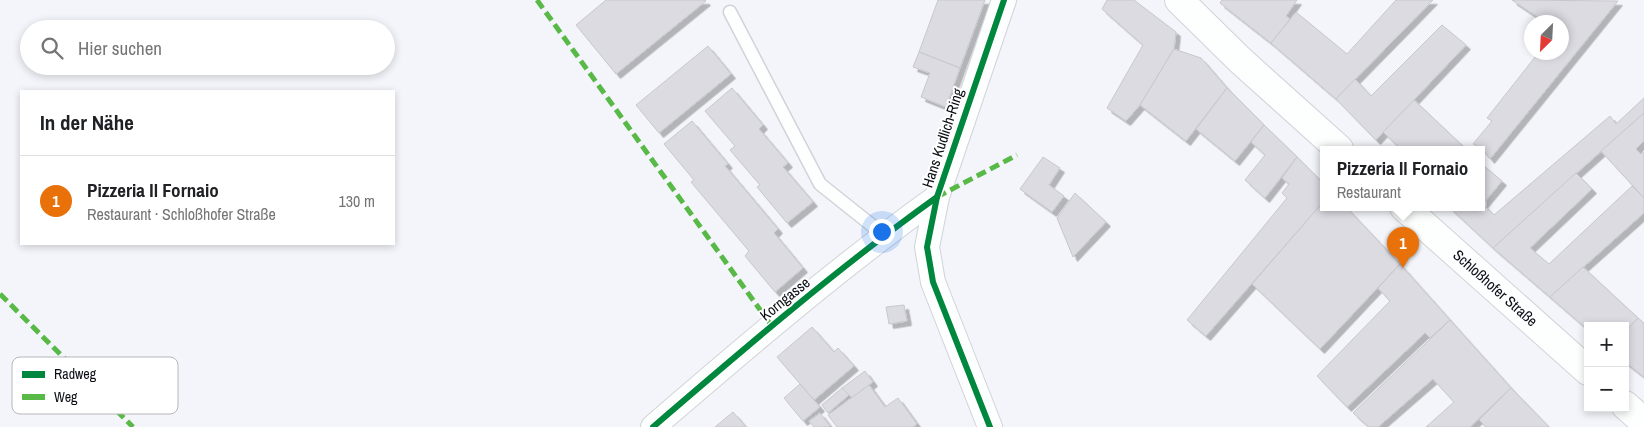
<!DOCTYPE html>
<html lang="de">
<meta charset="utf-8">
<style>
body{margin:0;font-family:"Archivo Narrow",sans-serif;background:#f6f6f6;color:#202124}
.controls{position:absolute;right:15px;bottom:15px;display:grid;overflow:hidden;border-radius:0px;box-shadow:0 2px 8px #0003}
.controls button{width:45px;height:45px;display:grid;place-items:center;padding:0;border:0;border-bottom:1px solid #e0e0e0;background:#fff;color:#202124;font:25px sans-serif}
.compass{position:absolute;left:1524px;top:15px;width:45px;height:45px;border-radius:50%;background:#fff;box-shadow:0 2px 8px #0003;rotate:204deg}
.you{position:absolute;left:881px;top:231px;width:18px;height:18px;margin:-12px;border:4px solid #fff;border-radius:50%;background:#1a73e8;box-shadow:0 0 0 8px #1a73e833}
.badge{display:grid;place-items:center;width:32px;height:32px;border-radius:50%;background:#5d5f65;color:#fff;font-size:16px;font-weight:700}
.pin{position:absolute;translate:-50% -41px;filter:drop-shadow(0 1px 2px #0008)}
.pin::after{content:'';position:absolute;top:26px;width:18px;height:15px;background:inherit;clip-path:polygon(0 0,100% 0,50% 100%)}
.popup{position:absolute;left:1320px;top:146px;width:165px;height:65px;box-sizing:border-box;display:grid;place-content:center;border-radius:0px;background:#fff;filter:drop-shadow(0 1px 4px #0005);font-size:16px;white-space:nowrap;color:#757577}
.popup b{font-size:19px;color:#202124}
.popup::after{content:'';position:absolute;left:50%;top:100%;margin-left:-10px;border:10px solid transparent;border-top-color:#fff}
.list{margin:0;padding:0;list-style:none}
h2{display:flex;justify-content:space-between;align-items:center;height:65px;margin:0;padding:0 20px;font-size:21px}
h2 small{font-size:16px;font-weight:400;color:#757577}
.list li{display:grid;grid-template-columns:32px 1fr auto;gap:15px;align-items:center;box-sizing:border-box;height:90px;padding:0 20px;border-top:1px solid #e0e0e0}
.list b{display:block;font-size:19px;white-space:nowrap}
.list p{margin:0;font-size:16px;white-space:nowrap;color:#757577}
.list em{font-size:16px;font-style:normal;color:#757577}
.icon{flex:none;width:28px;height:28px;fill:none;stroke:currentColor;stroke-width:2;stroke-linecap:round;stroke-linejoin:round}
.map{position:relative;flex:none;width:1644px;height:427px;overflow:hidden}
.search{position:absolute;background:#fff;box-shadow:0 2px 8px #0003;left:20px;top:20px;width:375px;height:55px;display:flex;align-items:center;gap:12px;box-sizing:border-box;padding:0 18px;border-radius:28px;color:#757577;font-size:19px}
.panel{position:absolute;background:#fff;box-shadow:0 2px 8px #0003;left:20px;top:90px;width:375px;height:155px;border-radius:0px}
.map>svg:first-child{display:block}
.building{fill:#dcdbe2;stroke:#c7c7cd;filter:url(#shadow)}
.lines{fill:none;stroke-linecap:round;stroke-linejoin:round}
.service-casing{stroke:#d1d3d9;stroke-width:15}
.minor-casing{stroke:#d1d3d9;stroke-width:26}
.primary-casing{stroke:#d1d3d9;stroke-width:30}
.service{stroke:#fdfefe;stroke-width:12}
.minor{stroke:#fdfefe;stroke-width:24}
.primary{stroke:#fdfefe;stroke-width:28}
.quiet{stroke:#58b947;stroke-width:5;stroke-dasharray:10 5;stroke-linecap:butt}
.cycleway-casing{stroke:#fff;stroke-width:9}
.cycleway{stroke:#00873e;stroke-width:6}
.labels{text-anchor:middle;stroke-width:4;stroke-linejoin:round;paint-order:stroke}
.street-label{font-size:15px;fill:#0c0e15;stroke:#fff}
.key{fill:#fff;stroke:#b6b7b9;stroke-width:1}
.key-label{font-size:14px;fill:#0c0e15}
</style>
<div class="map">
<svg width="1644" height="427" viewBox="0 0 1644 427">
<defs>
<filter id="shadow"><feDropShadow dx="4.5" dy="4.5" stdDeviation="0" flood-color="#0004"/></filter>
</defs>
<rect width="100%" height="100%" fill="#f4f5fa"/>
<g class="building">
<polygon points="606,0 705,0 706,1 616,74 576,25"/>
<polygon points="938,0 985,0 960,68 919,52"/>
<polygon points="1107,0 1134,0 1176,32 1174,49 1140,105 1126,121 1107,108 1143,45 1102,9"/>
<polygon points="1222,0 1297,0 1286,16 1290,19 1271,43 1220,3"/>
<polygon points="1396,0 1433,0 1336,99 1271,43 1296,12 1347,54"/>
<polygon points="1512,0 1618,1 1490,159 1482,149 1473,144 1492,121 1487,118 1539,52 1562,52 1562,22 1545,22"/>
<polygon points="1442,25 1466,45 1376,140 1336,99 1355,79 1371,96"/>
<polygon points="708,46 731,74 659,133 636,105"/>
<polygon points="1174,49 1201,58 1227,88 1186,141 1140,105"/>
<polygon points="919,52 960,68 946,107 921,97 930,73 913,67"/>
<polygon points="732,88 763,125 759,129 788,163 783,167 813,202 787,223 757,187 760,185 730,150 735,146 705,111"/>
<polygon points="1227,88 1264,125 1235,161 1196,129"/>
<polygon points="1644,98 1644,113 1493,248 1449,207 1482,207 1483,165 1502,181 1483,204 1494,215 1610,116 1616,124"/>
<polygon points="1414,100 1466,149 1401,149 1383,132"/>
<polygon points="1644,113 1644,141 1636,149 1641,154 1644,152 1644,198 1601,151"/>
<polygon points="692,121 728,164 725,166 778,229 774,233 803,268 775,292 745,256 749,251 691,182 694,180 664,144"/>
<polygon points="1264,125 1297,157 1265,198 1245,180 1265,155 1251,142"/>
<polygon points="1043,157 1060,168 1049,185 1064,196 1052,212 1020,189"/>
<polygon points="1297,157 1324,184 1324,201 1206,336 1187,320 1287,198 1282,193 1289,184 1282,178"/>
<polygon points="1576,173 1592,189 1530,248 1549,264 1632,186 1644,198 1644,213 1550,297 1493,248"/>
<polygon points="1075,193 1106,222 1073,257 1057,218"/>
<polygon points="1324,201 1324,207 1346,207 1400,264 1320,349 1252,284"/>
<polygon points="1400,264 1450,320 1430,338 1425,333 1347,407 1317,376 1390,301 1378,288"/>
<polygon points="1583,267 1638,318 1625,332 1625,326 1588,326 1588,330 1550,297"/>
<polygon points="904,305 907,321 889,324 886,307"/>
<polygon points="1638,318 1644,323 1644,377 1625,362 1625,332"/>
<polygon points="1450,320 1511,388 1470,427 1426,427 1454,402 1433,379 1378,427 1369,427 1353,413"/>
<polygon points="812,327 834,352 838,348 854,366 814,400 777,357"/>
<polygon points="865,371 873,382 852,398 842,388"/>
<polygon points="800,384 820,407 803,421 784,398"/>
<polygon points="869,385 885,407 898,398 917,424 913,427 837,427 828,415"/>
<polygon points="842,388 849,395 828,413 822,405"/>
<polygon points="1511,388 1549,427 1486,427 1479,420"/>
<polygon points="733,412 746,427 715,427"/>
<polygon points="820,413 830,426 829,427 814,427 809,421"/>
</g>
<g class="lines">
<defs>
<polyline id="service" points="730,12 820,184 884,235"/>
<g id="minor">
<path d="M653,427C746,347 838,268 937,197"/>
<polyline points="990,427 933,282 927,247 937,197 1004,0"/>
</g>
<g id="primary">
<polyline points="1179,0 1240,60 1339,149"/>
<path id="s1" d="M1404,207L1588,371"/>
<polyline points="1625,405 1644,422"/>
</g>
</defs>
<use href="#service" class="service-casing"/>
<use href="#minor" class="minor-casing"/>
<use href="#primary" class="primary-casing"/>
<use href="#service" class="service"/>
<use href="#minor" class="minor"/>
<use href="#primary" class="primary"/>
<g class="quiet">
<polyline points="537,0 771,325"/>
<polyline points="937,197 1017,155"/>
<polyline points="0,294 133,427"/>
</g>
<defs>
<g id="cycleway">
<path d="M653,427C746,347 838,268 937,197"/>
<polyline points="990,427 933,282 927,247 937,197 1004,0"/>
</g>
</defs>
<use href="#cycleway" class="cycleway-casing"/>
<use href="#cycleway" class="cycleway"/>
</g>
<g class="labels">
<g class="street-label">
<text transform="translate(943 138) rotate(-72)" y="5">Hans Kudlich-Ring</text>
<text dy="5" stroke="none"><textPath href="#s1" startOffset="122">Schloßhofer Straße</textPath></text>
<text transform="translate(785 299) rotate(-39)" y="5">Korngasse</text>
</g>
</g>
<rect x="12" y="357" width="166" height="57" rx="8" class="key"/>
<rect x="22" y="371" width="23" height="7" fill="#00873e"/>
<rect x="22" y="394" width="23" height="6" fill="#58b947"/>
<g class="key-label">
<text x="54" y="379">Radweg</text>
<text x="54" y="402">Weg</text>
</g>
</svg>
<div class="controls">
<button>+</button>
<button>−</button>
</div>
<svg class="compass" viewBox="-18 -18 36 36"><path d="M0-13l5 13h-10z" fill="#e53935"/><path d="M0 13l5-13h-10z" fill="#757577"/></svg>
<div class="you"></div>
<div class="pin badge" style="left:1403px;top:268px;background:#e8710a">1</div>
<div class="popup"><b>Pizzeria Il Fornaio</b>Restaurant</div>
<div class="search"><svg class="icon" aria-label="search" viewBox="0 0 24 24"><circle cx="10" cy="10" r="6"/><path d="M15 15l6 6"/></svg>Hier suchen</div>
<section class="panel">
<h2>In der Nähe<small></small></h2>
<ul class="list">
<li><span class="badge" style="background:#e8710a">1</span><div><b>Pizzeria Il Fornaio</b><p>Restaurant · Schloßhofer Straße</p></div><em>130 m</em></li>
</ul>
</section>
</div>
